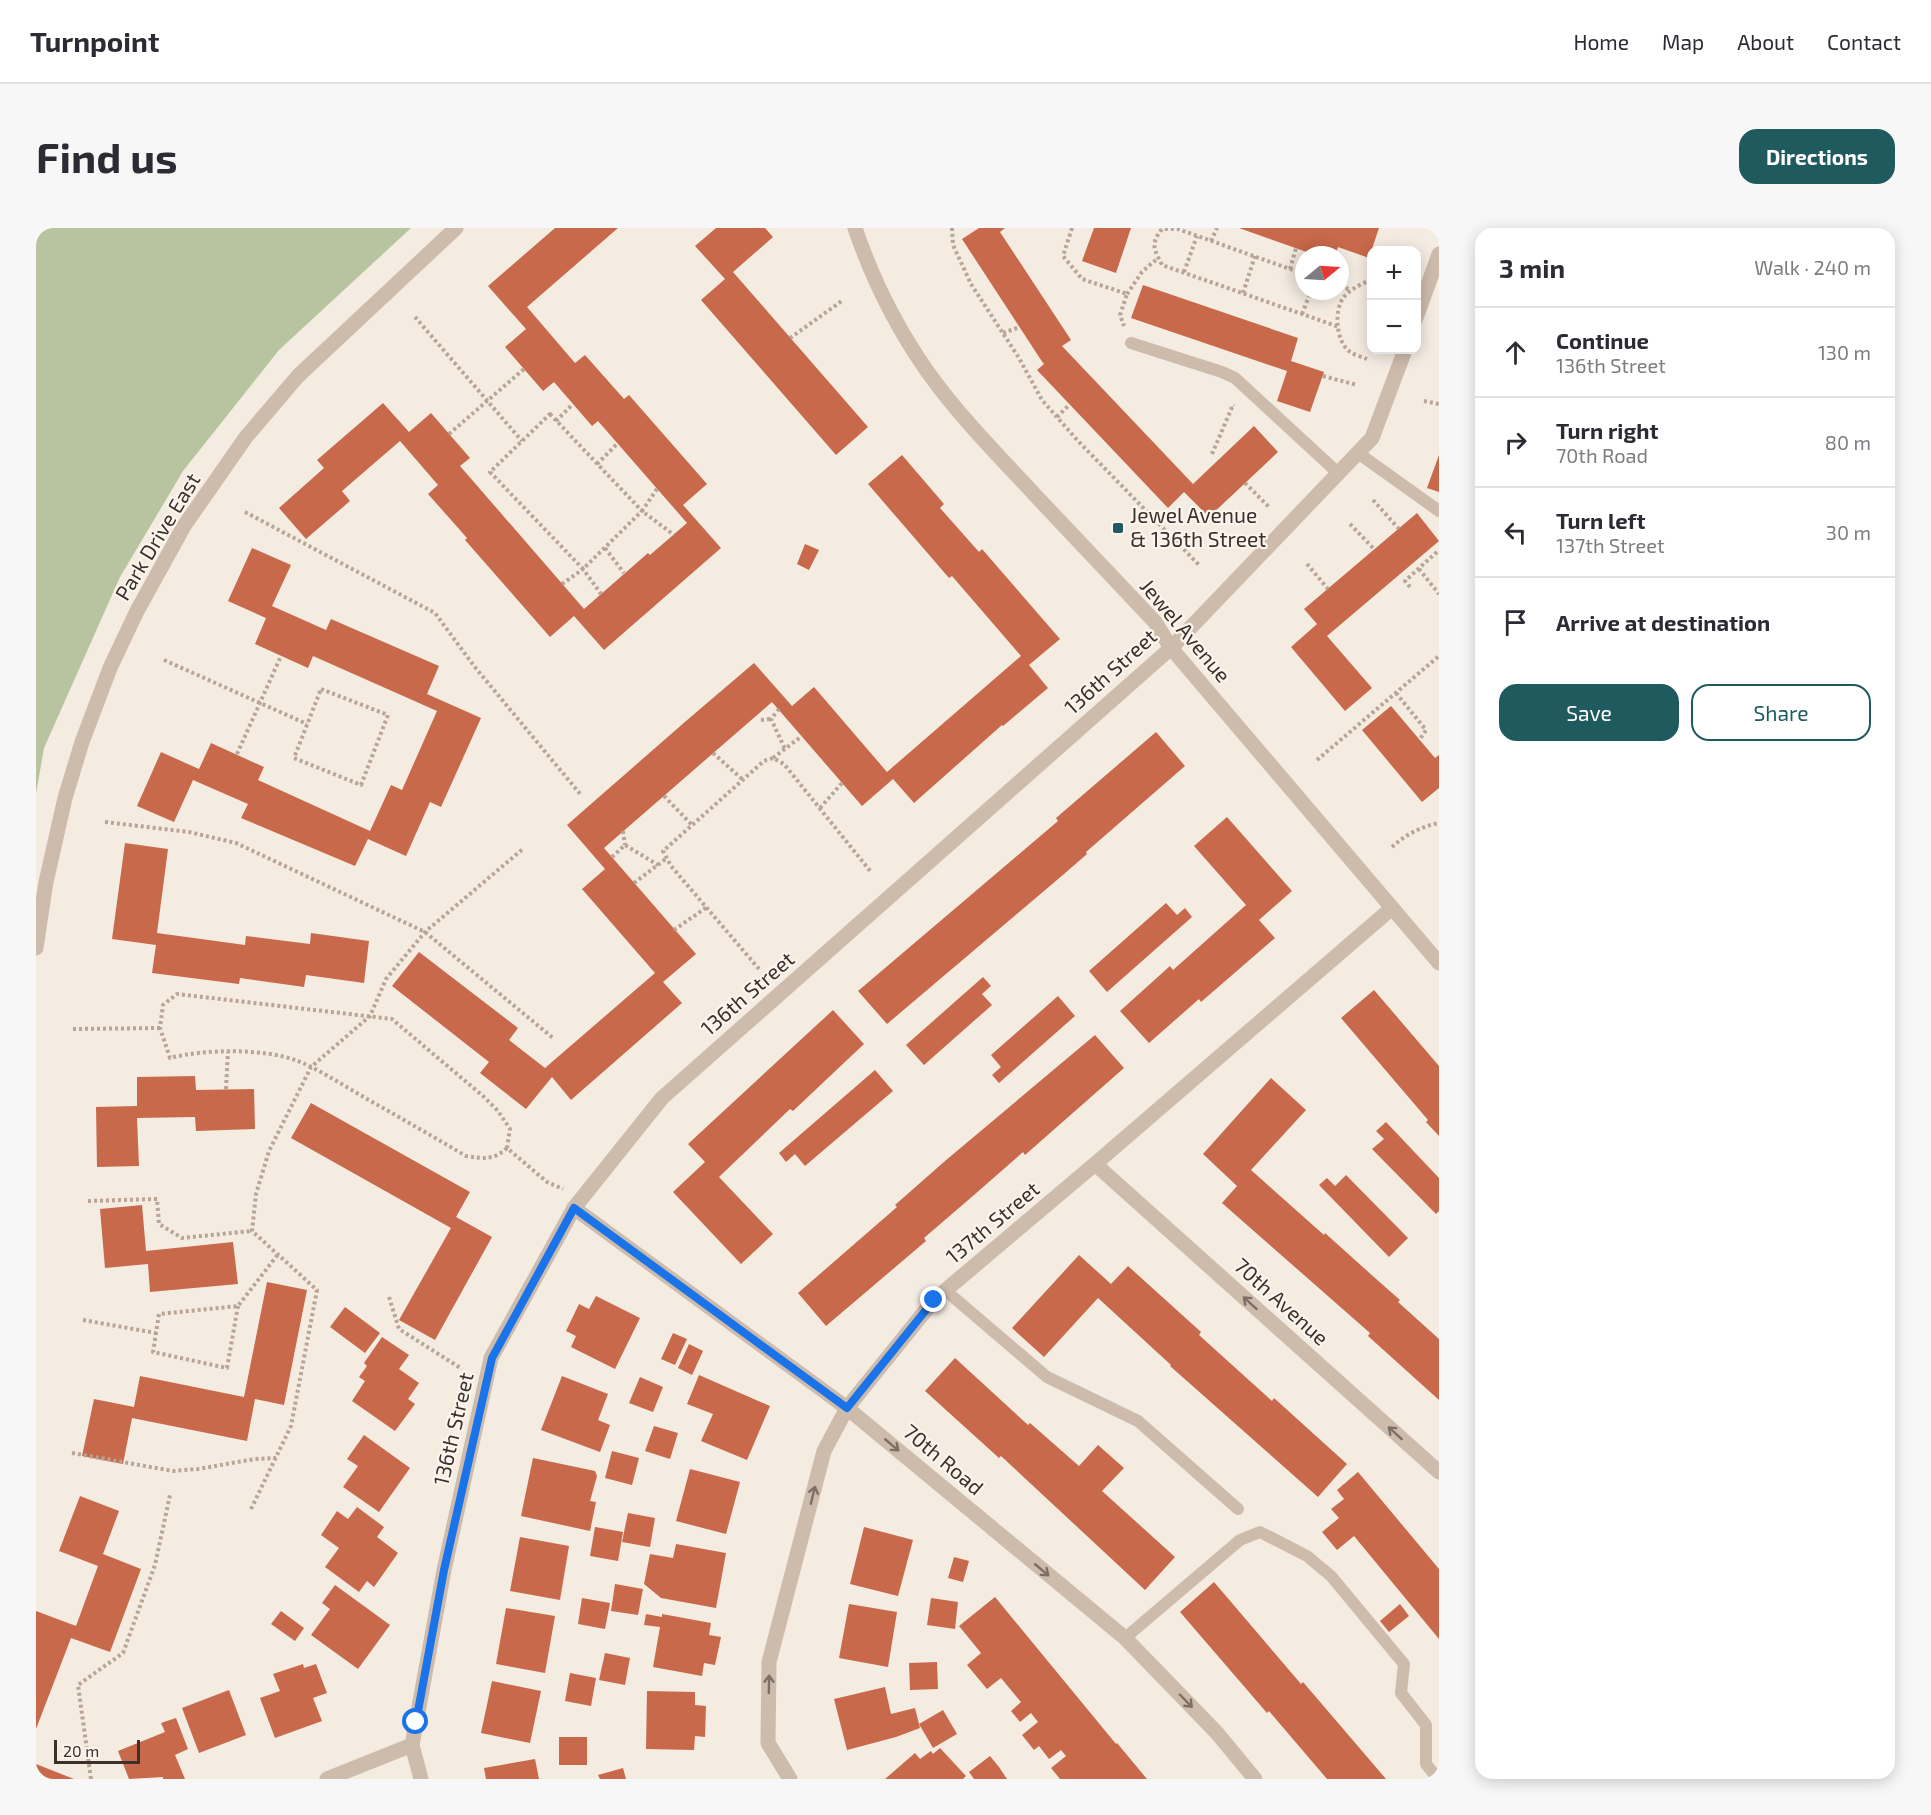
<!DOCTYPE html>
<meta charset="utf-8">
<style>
body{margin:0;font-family:"Exo 2",sans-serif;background:#f7f7f7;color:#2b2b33}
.controls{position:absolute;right:18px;top:18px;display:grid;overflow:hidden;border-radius:12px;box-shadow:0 3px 15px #0003}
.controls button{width:54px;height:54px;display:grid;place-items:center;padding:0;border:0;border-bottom:2px solid #e1e1e2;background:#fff;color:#2b2b33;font:30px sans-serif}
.compass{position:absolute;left:1259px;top:18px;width:54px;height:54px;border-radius:50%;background:#fff;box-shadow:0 3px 15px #0003;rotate:72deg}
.scale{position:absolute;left:18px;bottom:15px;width:86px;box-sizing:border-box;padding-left:6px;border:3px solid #3b302b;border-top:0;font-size:16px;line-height:21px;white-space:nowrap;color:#3b302b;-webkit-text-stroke:4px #fbf5ee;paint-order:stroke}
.stop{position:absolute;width:18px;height:18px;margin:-14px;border:4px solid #1a73e8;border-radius:50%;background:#fff}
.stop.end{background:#1a73e8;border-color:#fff;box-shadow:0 2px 6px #0008}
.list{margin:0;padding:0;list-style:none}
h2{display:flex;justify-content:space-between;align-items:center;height:78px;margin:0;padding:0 24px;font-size:26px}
h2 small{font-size:20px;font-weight:400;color:#7c7c81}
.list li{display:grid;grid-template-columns:39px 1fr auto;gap:18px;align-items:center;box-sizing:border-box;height:90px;padding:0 24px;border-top:2px solid #e1e1e2}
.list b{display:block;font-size:22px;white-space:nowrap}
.list p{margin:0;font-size:20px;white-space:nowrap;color:#7c7c81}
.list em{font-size:20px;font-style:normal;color:#7c7c81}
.actions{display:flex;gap:12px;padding:18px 24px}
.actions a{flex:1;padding:14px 0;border:2px solid #1f5a5e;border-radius:18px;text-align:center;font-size:21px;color:#1f5a5e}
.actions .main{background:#1f5a5e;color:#fff}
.icon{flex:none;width:33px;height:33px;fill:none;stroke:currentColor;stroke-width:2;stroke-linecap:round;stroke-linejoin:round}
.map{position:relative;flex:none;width:1403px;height:1551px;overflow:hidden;border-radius:18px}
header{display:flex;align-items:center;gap:36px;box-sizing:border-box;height:84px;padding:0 30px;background:#fff;border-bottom:2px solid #e1e1e2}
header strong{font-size:28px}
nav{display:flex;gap:33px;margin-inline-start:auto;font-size:21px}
.intro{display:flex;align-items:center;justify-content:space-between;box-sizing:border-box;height:144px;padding:0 36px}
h1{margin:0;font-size:42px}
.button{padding:15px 27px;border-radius:18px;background:#1f5a5e;color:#fff;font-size:21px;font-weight:700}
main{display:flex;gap:36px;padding:0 36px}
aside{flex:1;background:#fff;border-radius:18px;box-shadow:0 3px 15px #0003}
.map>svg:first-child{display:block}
.green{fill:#b8c4a0}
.building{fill:#c8694b}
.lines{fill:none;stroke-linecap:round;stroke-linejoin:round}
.path{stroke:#b9a596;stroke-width:4;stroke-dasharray:3 3;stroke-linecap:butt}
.service{stroke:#cdbbac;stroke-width:12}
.minor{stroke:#cdbbac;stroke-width:15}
.tertiary{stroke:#cdbbac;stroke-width:15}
.oneway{stroke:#7d6f65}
.route{stroke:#1a73e8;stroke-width:8}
.poi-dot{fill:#1f5a5e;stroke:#fbf5ee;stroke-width:2}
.labels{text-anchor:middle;stroke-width:4.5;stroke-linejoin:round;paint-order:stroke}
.poi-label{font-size:21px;fill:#3b302b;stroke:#fbf5ee;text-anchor:start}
.street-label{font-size:21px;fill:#3b302b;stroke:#fbf5ee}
</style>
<header>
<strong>Turnpoint</strong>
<nav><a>Home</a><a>Map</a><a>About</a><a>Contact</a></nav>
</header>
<div class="intro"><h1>Find us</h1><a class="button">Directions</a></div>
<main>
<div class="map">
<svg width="1403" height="1551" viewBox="0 0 1403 1551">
<rect width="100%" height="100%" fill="#f4ebe1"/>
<polygon class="green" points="0,0 375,0 243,122 147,243 84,349 8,520 0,566"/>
<g class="building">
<polygon points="519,0 582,0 491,79 539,135 549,127 588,171 593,167 671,256 647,277 685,320 568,422 538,388 514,409 429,312 431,310 392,266 402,257 364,213 306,263 314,273 270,311 243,280 288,240 281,232 347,175 373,204 395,185 434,230 424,238 548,381 612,325 614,327 651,295 562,193 556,198 518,154 507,163 469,119 490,101 452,58"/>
<polygon points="680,0 729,0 737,9 697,44 832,199 800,227 665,72 689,51 659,18"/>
<polygon points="943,0 969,0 964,4 1035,112 1026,118 1157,256 1218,198 1242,224 1173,289 1148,264 1132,280 1001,142 1008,136 1005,132 926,11"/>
<polygon points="1058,0 1095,0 1080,45 1046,33"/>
<polygon points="1203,0 1343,0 1333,30 1302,19 1299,27 1279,27"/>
<polygon points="1107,57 1262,110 1255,133 1288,144 1274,184 1241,173 1251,143 1095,90"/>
<polygon points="866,227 908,276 904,280 943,324 946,321 1024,411 993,437 1012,460 967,498 966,497 878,575 857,551 826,578 736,474 568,620 660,726 627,754 646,775 535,872 516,849 490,881 444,845 453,834 356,758 383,724 482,800 473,812 509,840 619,745 546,661 569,641 531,597 650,493 718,435 756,478 778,459 851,544 985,428 916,348 913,350 832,256"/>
<polygon points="1403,227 1403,264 1391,260"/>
<polygon points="1381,285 1403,313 1291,408 1336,460 1309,483 1255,419 1281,396 1268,381"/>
<polygon points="769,316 783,322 773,342 761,336"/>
<polygon points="216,320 255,337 236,378 290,402 295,391 403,438 391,466 445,490 405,579 394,574 370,628 332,611 319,638 205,590 212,576 157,552 138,594 101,578 125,524 163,541 175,515 228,539 222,552 334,603 355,557 366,562 401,483 277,428 272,440 219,416 230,390 192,373"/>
<polygon points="1355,478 1399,530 1403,527 1403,560 1386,574 1326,502"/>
<polygon points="1120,504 1149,538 1050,624 1051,626 1028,646 851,796 822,763 1022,593 1020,590"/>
<polygon points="1191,589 1256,663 1223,692 1239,710 1165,774 1163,771 1113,815 1084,783 1134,738 1137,742 1210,677 1158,618"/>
<polygon points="89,615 132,621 121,705 209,717 210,708 274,716 275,705 333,713 328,755 270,747 268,759 204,750 203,756 116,745 120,717 76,711"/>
<polygon points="1130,675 1141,687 1149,680 1156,689 1071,764 1053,743"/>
<polygon points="947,749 955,758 946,766 956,777 888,837 870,817"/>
<polygon points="1338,762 1403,838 1403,908 1390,894 1392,892 1305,790"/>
<polygon points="1022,768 1039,788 963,855 956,847 965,839 955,827"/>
<polygon points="797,782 828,816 757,883 754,881 683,949 737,1006 705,1036 637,964 669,934 652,916"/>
<polygon points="1059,807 1088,840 989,927 987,924 938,967 888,1010 890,1013 790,1098 762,1065 861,979 859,977 909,933"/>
<polygon points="839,842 857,863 769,938 759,926 750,934 743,925"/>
<polygon points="159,848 160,862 218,861 219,901 160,903 159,889 101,890 103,938 61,939 60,879 101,878 101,849"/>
<polygon points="1235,850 1270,882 1215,942 1288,1007 1289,1005 1339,1050 1364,1072 1362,1074 1403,1111 1403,1172 1332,1108 1334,1105 1186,975 1201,958 1167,926"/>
<polygon points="275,875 434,964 420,989 456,1009 399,1112 363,1092 415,1000 255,910"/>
<polygon points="1350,894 1403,950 1403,983 1400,986 1336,921 1348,911 1340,903"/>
<polygon points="1310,947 1372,1010 1353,1029 1283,957 1291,950 1299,958"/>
<polygon points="106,977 110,1023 197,1014 202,1056 114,1064 112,1036 69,1040 64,981"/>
<polygon points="1043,1027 1075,1056 1092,1038 1165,1104 1163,1107 1236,1173 1238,1170 1311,1236 1282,1269 1134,1138 1135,1137 1062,1070 1008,1129 976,1100"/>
<polygon points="231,1054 271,1062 248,1177 219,1171 211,1213 96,1190 87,1236 46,1228 58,1171 98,1179 104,1148 208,1169"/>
<polygon points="560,1068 604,1090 579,1141 535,1119 540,1108 530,1103 543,1076 553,1081"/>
<polygon points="309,1079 344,1105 329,1125 294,1099"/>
<polygon points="637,1105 651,1111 639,1137 625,1131"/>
<polygon points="346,1109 373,1127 363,1141 383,1155 372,1171 379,1176 359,1203 316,1173 329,1153 323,1149 331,1138 328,1135"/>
<polygon points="653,1116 667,1123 656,1147 642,1140"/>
<polygon points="919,1130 992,1197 994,1195 1043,1238 1062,1217 1088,1240 1066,1263 1139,1329 1109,1362 965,1228 963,1230 889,1163"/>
<polygon points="663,1147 734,1178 711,1232 665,1213 677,1186 651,1176"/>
<polygon points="526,1148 572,1166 562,1192 574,1197 564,1224 505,1202"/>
<polygon points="604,1149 627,1159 617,1184 593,1175"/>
<polygon points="618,1198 642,1205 634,1231 609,1223"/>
<polygon points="328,1207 374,1240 343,1284 307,1259 322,1238 311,1231"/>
<polygon points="576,1223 603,1230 596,1257 569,1250"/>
<polygon points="497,1230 559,1243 561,1248 554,1273 560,1274 554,1303 485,1288"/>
<polygon points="654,1241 704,1254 690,1306 640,1293"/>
<polygon points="1322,1244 1403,1341 1403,1411 1318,1308 1301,1322 1286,1304 1303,1290 1295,1281 1308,1271 1301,1262"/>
<polygon points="44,1268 83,1283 67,1326 105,1341 74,1424 35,1410 0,1501 0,1383 40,1398 62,1338 23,1323"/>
<polygon points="321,1279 348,1299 341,1309 362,1325 338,1359 331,1353 323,1364 289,1339 303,1320 285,1307 301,1283 312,1291"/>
<polygon points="592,1285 619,1290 614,1319 586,1314"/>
<polygon points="559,1299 587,1304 582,1333 554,1328"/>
<polygon points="828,1299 877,1312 862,1368 814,1356"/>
<polygon points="484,1309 533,1318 524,1372 474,1363"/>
<polygon points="640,1316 690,1325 680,1380 625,1370 608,1356 614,1326 637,1330"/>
<polygon points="918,1329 933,1333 927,1354 912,1350"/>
<polygon points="1178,1354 1265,1456 1267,1454 1350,1551 1291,1551 1233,1483 1231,1485 1144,1384"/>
<polygon points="579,1356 607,1361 602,1387 575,1383"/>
<polygon points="299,1357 354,1397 322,1441 275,1407 294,1381 286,1375"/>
<polygon points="959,1369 1080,1516 1081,1515 1111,1551 1024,1551 1015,1540 1030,1528 1025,1522 1013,1531 1003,1518 998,1522 986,1507 1002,1494 995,1485 984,1494 975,1483 985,1474 965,1450 951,1461 931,1437 945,1425 923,1398"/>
<polygon points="546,1370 574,1375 569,1401 542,1396"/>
<polygon points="895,1370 922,1374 919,1401 891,1397"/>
<polygon points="813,1376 861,1384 852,1439 803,1430"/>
<polygon points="1364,1376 1373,1388 1353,1404 1344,1393"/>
<polygon points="470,1380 519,1388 509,1445 460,1436"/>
<polygon points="245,1383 268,1400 259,1413 235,1396"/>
<polygon points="610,1386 626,1389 626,1386 675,1395 673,1407 685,1409 679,1437 668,1435 666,1448 617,1439 624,1399 608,1397"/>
<polygon points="569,1425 594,1430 589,1457 563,1452"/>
<polygon points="901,1434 902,1461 874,1462 873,1435"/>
<polygon points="267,1436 268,1440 280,1436 291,1465 277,1470 286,1493 239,1510 224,1470 244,1463 237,1446"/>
<polygon points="534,1445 560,1450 555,1478 529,1473"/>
<polygon points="456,1453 505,1463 494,1515 445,1505"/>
<polygon points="849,1459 855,1486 879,1480 884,1500 860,1509 811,1522 798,1471"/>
<polygon points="193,1462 210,1507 163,1525 146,1480"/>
<polygon points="611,1463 659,1464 659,1477 670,1478 669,1509 659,1508 658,1522 610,1521"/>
<polygon points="907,1482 921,1506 897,1520 883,1496"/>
<polygon points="140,1490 152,1521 139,1527 149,1551 127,1551 127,1549 93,1551 82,1523 129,1504 125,1495"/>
<rect x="523" y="1509" width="28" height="28"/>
<polygon points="904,1520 930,1548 927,1551 849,1551 879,1525 884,1531 895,1523 897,1526"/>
<polygon points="954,1528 963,1539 971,1551 938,1551 933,1544"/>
<polygon points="499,1531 503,1551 450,1551 448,1540"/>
<polygon points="0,1536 38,1551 0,1551"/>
<polygon points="587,1540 590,1551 564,1551 562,1547"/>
</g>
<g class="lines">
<g class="path">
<polyline points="916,0 917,17 935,56 983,130 1006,172 1042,213 1164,338"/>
<polyline points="1036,0 1027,28 1046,51 1091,66 1084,87 1088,98"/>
<polyline points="1175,13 1181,0"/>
<polyline points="1254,41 1260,20"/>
<polyline points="1148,44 1161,8"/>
<path d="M1268,46L1142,1H1126C1114,16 1118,21 1126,37L1303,99"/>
<polyline points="1304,58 1315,62"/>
<polyline points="1207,65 1219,28"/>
<polyline points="1091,66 1106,44 1122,30"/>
<polyline points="1266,86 1275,63"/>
<polyline points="379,89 486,213"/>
<polyline points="967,105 984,99"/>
<polyline points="754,110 807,72"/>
<path d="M1331,131C1326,129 1318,127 1313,123C1300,113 1298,83 1307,70C1314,61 1326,56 1336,51"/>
<polyline points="1287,148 1321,157"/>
<polyline points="1388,173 1403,176"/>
<polygon points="514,186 606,283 547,341 454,244"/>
<polyline points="1021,189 1033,177"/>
<polyline points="520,193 537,176"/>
<polyline points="413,206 488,141"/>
<polyline points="1176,226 1197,177 1198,178"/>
<polyline points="561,236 582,215"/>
<polyline points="1209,255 1234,280"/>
<polyline points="621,261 606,283 638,307"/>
<polyline points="1337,272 1363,301"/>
<polyline points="209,284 399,385 438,438 545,567"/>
<polyline points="1314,296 1338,321"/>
<polyline points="569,320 588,345"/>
<polyline points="1271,336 1292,361"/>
<polyline points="1383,341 1403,366"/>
<polyline points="526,356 547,341 565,366"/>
<polyline points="1374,359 1369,353 1403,322"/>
<polyline points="128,432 271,496"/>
<polygon points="285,461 352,487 325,557 258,530"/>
<polyline points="1360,465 1390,502 1384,511"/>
<polyline points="743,481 735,491 749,521"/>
<polyline points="725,492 735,491"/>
<polyline points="677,525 707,552"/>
<polyline points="201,526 245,428"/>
<polyline points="737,530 766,508"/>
<polyline points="1281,532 1403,428"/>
<polyline points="628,568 656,597"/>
<polyline points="784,580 806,555"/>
<polyline points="69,594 153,604 200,615 389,704 517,810"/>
<polyline points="587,603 589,617"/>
<path d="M1356,619C1369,607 1386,598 1403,595"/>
<polyline points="576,629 589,617 622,637"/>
<polyline points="598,655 631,630"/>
<polyline points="638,702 671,679"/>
<polyline points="723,741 635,638 627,623 728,533 737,530 748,536 835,644"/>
<polyline points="37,801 124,800"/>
<polyline points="190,861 192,824"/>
<path d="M471,920C458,932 448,931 430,928C396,908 361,888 326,868C305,856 284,842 262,833C228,820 168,821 134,830L124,800L127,777L141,766L356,791L447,868L462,883L474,901L471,920L511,954L527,961"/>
<polyline points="52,973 121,971 123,996 146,1010 215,1003"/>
<polyline points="353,1069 363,1101 426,1141"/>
<polyline points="202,1078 191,1140 117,1124 123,1086 202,1078 243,1025"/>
<polyline points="47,1092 120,1105"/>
<polyline points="36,1225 137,1243 162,1241 219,1231 240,1230"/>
<polyline points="215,1281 255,1198 281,1062 216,1003 220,966 233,923 275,839 334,788 350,751 389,704 488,620"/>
<polyline points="55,1551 42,1457 87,1425 119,1337 134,1267"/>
</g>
<g class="service">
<polyline points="1095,115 1186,144 1199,150 1302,245"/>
<polyline points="1322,225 1403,283"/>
<polyline points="909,1062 1011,1149 1102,1193 1202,1281"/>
<polyline points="1089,1410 1204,1312 1224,1304 1271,1328 1295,1348 1368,1436 1365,1465 1390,1497 1390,1536 1402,1551"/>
</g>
<g class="minor">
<polyline points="1380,90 1403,26"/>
<polyline points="1059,936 1403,1244"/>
<polyline points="538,980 811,1180 1089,1410 1181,1505 1219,1551"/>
<polyline points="376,1517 385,1551"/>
<polyline points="291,1551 376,1517 408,1342 455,1130 538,980 626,870 1135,420 1336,210 1369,122"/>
<polyline points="754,1551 732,1515 733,1434 788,1223 811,1180 898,1072 1059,936 1356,680"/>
</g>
<g class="tertiary">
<path d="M819,0C836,50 861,100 891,143C923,188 962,227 999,267C1039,309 1079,352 1119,394L1135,420L1403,735"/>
<polyline points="0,720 10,654 29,570 46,514 74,440 101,383 148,298 210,209 262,148 420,0"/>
</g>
</g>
<defs><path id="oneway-shaft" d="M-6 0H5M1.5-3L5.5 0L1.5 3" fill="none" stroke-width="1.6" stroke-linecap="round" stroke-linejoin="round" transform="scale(1.5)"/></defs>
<g class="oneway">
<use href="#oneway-shaft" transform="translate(1214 1075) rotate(-138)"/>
<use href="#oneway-shaft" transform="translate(1359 1205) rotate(-138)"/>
<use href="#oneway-shaft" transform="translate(856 1217) rotate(40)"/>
<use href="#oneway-shaft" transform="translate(777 1267) rotate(-76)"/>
<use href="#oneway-shaft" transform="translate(1006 1342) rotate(40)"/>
<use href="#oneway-shaft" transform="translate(733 1456) rotate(-89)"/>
<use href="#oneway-shaft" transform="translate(1150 1473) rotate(46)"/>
</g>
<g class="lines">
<polyline class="route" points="380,1494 408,1342 456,1130 538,980 811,1180 898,1072"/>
</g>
<rect class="poi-dot" x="1076" y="294" width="12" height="12" rx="3"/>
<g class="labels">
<g class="poi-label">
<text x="1094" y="295">Jewel Avenue<tspan x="1094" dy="24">&amp; 136th Street</tspan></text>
</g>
<g class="street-label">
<text transform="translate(122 309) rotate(-59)" y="7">Park Drive East</text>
<text transform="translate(1149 403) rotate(50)" y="7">Jewel Avenue</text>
<text transform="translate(1075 444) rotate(-42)" y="7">136th Street</text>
<text transform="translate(712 766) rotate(-41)" y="7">136th Street</text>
<text transform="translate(957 995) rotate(-40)" y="7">137th Street</text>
<text transform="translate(1245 1074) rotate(42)" y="7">70th Avenue</text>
<text transform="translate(418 1201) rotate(-77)" y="7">136th Street</text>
<text transform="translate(907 1232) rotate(40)" y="7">70th Road</text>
</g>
</g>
</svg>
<div class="controls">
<button>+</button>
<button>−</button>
</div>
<svg class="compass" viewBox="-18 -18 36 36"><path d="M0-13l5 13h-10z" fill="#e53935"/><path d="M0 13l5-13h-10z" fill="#7c7c81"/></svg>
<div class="scale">20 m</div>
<div class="stop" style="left:380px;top:1494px"></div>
<div class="stop end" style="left:898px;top:1072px"></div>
</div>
<aside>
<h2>3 min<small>Walk · 240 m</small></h2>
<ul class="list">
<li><svg class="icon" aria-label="ahead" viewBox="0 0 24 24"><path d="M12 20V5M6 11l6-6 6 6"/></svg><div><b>Continue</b><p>136th Street</p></div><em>130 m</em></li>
<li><svg class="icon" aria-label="right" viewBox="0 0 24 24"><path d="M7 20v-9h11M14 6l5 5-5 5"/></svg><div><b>Turn right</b><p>70th Road</p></div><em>80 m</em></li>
<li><svg class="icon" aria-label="left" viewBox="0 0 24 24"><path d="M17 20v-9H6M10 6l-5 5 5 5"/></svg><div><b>Turn left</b><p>137th Street</p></div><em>30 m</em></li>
<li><svg class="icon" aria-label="arrive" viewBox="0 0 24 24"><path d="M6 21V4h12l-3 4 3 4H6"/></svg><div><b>Arrive at destination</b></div></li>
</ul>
<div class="actions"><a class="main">Save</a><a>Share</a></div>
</aside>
</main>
